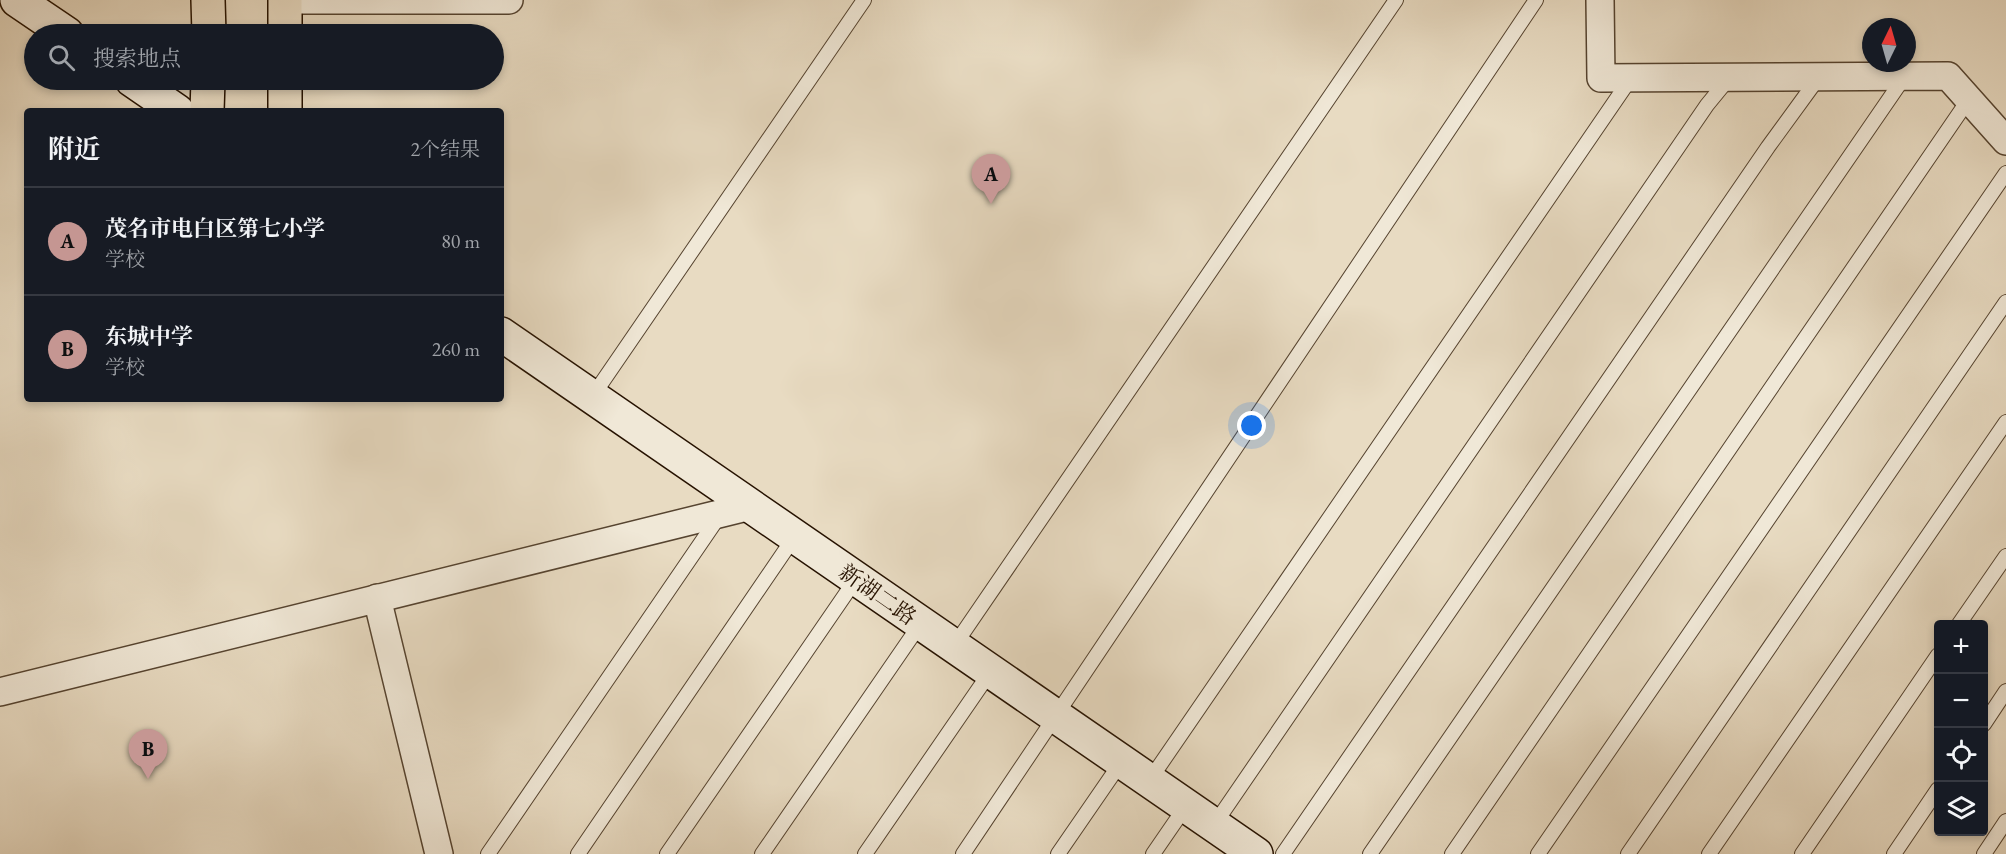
<!DOCTYPE html>
<html lang="zh">
<meta charset="utf-8">
<style>
body{margin:0;font-family:"EB Garamond","Noto Serif SC",serif;background:#242831;color:#f1f3f6}
.controls{position:absolute;right:18px;bottom:18px;display:grid;overflow:hidden;border-radius:6px;box-shadow:0 3px 9px #0003}
.controls button{width:54px;height:54px;display:grid;place-items:center;padding:0;border:0;border-bottom:2px solid #363941;background:#171b24;color:#f1f3f6;font:30px sans-serif}
.compass{position:absolute;left:1862px;top:18px;width:54px;height:54px;border-radius:50%;background:#171b24;box-shadow:0 3px 9px #0003;rotate:5deg}
.you{position:absolute;left:1252px;top:426px;width:21px;height:21px;margin:-15px;border:4px solid #fff;border-radius:50%;background:#1a73e8;box-shadow:0 0 0 9px #1a73e833}
.badge{display:grid;place-items:center;width:39px;height:39px;border-radius:50%;background:#c59692;color:#111;font-size:20px;font-weight:700}
.pin{position:absolute;translate:-50% -50px;filter:drop-shadow(0 2px 3px #0008)}
.pin::after{content:'';position:absolute;top:32px;width:21px;height:18px;background:inherit;clip-path:polygon(0 0,100% 0,50% 100%)}
.list{margin:0;padding:0;list-style:none}
h2{display:flex;justify-content:space-between;align-items:center;height:78px;margin:0;padding:0 24px;font-size:26px}
h2 small{font-size:20px;font-weight:400;color:#9ea1a6}
.list li{display:grid;grid-template-columns:39px 1fr auto;gap:18px;align-items:center;box-sizing:border-box;height:108px;padding:0 24px;border-top:2px solid #363941}
.list b{display:block;font-size:22px;white-space:nowrap}
.list p{margin:0;font-size:20px;white-space:nowrap;color:#9ea1a6}
.list em{font-size:20px;font-style:normal;color:#9ea1a6}
.icon{flex:none;width:33px;height:33px;fill:none;stroke:currentColor;stroke-width:2;stroke-linecap:round;stroke-linejoin:round}
.map{position:relative;flex:none;width:2006px;height:854px;overflow:hidden}
.search{position:absolute;background:#171b24;box-shadow:0 3px 9px #0003;left:24px;top:24px;width:480px;height:66px;display:flex;align-items:center;gap:15px;box-sizing:border-box;padding:0 21px;border-radius:33px;color:#9ea1a6;font-size:22px}
.panel{position:absolute;background:#171b24;box-shadow:0 3px 9px #0003;left:24px;top:108px;width:480px;height:294px;border-radius:6px}
.map>svg:first-child{display:block}
.lines{fill:none;stroke-linecap:round;stroke-linejoin:round}
.service-casing{stroke:#564430;stroke-width:16}
.minor-casing{stroke:#564430;stroke-width:30}
.secondary-casing{stroke:#261200;stroke-width:36}
.primary-casing{stroke:#261200;stroke-width:36}
.service{stroke:#f0e8d7;stroke-width:14}
.minor{stroke:#f0e8d7;stroke-width:27}
.secondary{stroke:#f0e8d7;stroke-width:33}
.primary{stroke:#e8dbc2;stroke-width:33}
.labels{text-anchor:middle;stroke-width:4.5;stroke-linejoin:round;paint-order:stroke}
.street-label{font-size:22px;fill:#261200;stroke:#f0e8d7}
</style>
<div class="map">
<svg width="2006" height="854" viewBox="0 0 2006 854">
<rect width="100%" height="100%" fill="#e8dbc2"/>
<filter id="stains"><feTurbulence type="fractalNoise" baseFrequency=".00333" numOctaves="4"/><feColorMatrix values="0 0 0 0 .2 0 0 0 0 .09 0 0 0 0 .02 0 0 0 .5 -.17"/></filter>
<radialGradient id="worn" r=".72"><stop offset=".6" stop-color="#630" stop-opacity="0"/><stop offset="1" stop-color="#630" stop-opacity=".3"/></radialGradient>
<g class="lines">
<defs>
<g id="service">
<polyline points="592,397 864,0"/>
<polyline points="1959,624 2006,556"/>
<polyline points="954,646 1396,0"/>
<polyline points="1984,724 2006,691"/>
<polyline points="1149,781 1631,78"/>
<polyline points="1214,825 1707,105 1730,77"/>
<polyline points="488,854 720,515"/>
<polyline points="578,854 795,536"/>
<polyline points="667,854 856,579"/>
<polyline points="762,854 921,623"/>
<polyline points="865,854 991,671"/>
<polyline points="963,854 1536,0"/>
<polyline points="1058,854 1122,761"/>
<polyline points="1153,854 1186,806"/>
<polyline points="1283,854 1768,147 1819,77"/>
<polyline points="1370,854 1905,76"/>
<polyline points="1452,854 1969,99"/>
<polyline points="1538,854 2006,173"/>
<polyline points="1628,854 2006,302"/>
<polyline points="1709,854 2006,422"/>
<polyline points="1802,854 1938,655"/>
<polyline points="1894,854 1938,789"/>
<polyline points="1984,854 2006,821"/>
</g>
<g id="minor">
<polyline points="285,0 509,0"/>
<polyline points="1600,0 1601,78 1948,76 2006,141"/>
<polyline points="377,598 439,854"/>
<polyline points="0,692 751,506"/>
</g>
<g id="secondary">
<polyline points="17,0 67,34"/>
<polyline points="132,80 177,111"/>
<polyline points="501,334 1256,854"/>
</g>
<g id="primary">
<polyline points="208,0 209,34"/>
<polyline points="285,0 285,34"/>
<polyline points="207,111 208,80"/>
<polyline points="285,111 285,80"/>
</g>
</defs>
<use href="#service" class="service-casing"/>
<use href="#minor" class="minor-casing"/>
<use href="#secondary" class="secondary-casing"/>
<use href="#primary" class="primary-casing"/>
<use href="#service" class="service"/>
<use href="#minor" class="minor"/>
<use href="#secondary" class="secondary"/>
<use href="#primary" class="primary"/>
</g>
<g class="labels">
<g class="street-label">
<text transform="translate(878 594) rotate(35)" y="8">新湖二路</text>
</g>
</g>
<rect width="100%" height="100%" filter="url(#stains)"/>
<rect width="100%" height="100%" fill="url(#worn)"/>
</svg>
<div class="controls">
<button>+</button>
<button>−</button>
<button><svg class="icon" aria-label="locate" viewBox="0 0 24 24"><circle cx="12" cy="12" r="6"/><path d="M12 2v4M12 18v4M2 12h4M18 12h4"/></svg></button>
<button><svg class="icon" aria-label="layers" viewBox="0 0 24 24"><path d="M12 4l9 5-9 5-9-5zM3 14l9 5 9-5"/></svg></button>
</div>
<svg class="compass" viewBox="-18 -18 36 36"><path d="M0-13l5 13h-10z" fill="#e53935"/><path d="M0 13l5-13h-10z" fill="#9ea1a6"/></svg>
<div class="you"></div>
<div class="pin badge" style="left:991px;top:204px">A</div>
<div class="pin badge" style="left:148px;top:779px">B</div>
<div class="search"><svg class="icon" aria-label="search" viewBox="0 0 24 24"><circle cx="10" cy="10" r="6"/><path d="M15 15l6 6"/></svg>搜索地点</div>
<section class="panel">
<h2>附近<small>2个结果</small></h2>
<ul class="list">
<li><span class="badge">A</span><div><b>茂名市电白区第七小学</b><p>学校</p></div><em>80 m</em></li>
<li><span class="badge">B</span><div><b>东城中学</b><p>学校</p></div><em>260 m</em></li>
</ul>
</section>
</div>
